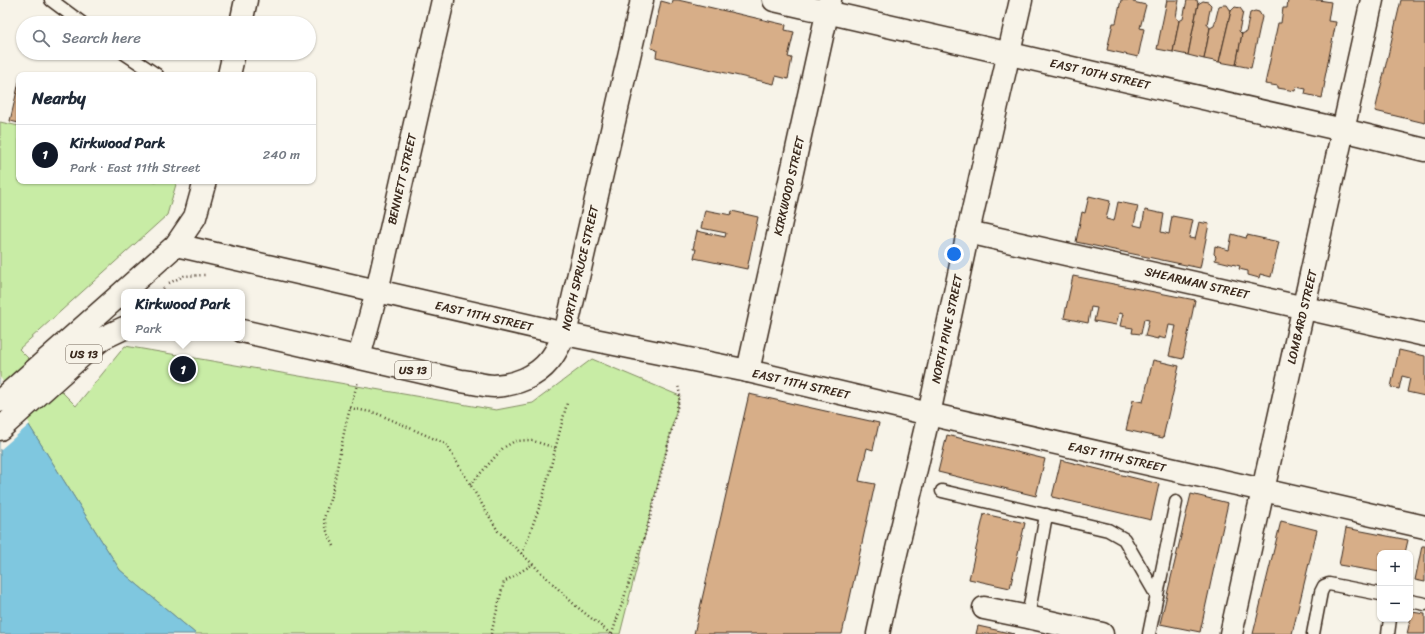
<!DOCTYPE html>
<meta charset="utf-8">
<style>
body{margin:0;font-family:Sriracha,sans-serif;background:#f2f2f3;color:#1f2937}
.controls{position:absolute;right:12px;bottom:12px;display:grid;overflow:hidden;border-radius:8px;box-shadow:0 1px 3px #0004}
.controls button{width:36px;height:36px;display:grid;place-items:center;padding:0;border:0;border-bottom:1px solid #e0e1e3;background:#fff;color:#1f2937;font:20px sans-serif}
.you{position:absolute;left:954px;top:254px;width:14px;height:14px;margin:-10px;border:3px solid #fff;border-radius:50%;background:#1a73e8;box-shadow:0 0 0 6px #1a73e833}
.badge{display:grid;place-items:center;width:26px;height:26px;border-radius:50%;background:#111827;color:#fff;font-size:13px;font-weight:700}
.pin{position:absolute;translate:-50% -50%;border:2px solid #fff;box-shadow:0 1px 4px #0006}
.popup{position:absolute;left:121px;top:289px;width:124px;height:52px;box-sizing:border-box;display:grid;place-content:center;border-radius:8px;background:#fff;filter:drop-shadow(0 1px 3px #0005);font-size:13px;white-space:nowrap;color:#747a83}
.popup b{font-size:15px;color:#1f2937}
.popup::after{content:'';position:absolute;left:50%;top:100%;margin-left:-8px;border:8px solid transparent;border-top-color:#fff}
.list{margin:0;padding:0;list-style:none}
h2{display:flex;justify-content:space-between;align-items:center;height:52px;margin:0;padding:0 16px;font-size:17px}
h2 small{font-size:13px;font-weight:400;color:#747a83}
.list li{display:grid;grid-template-columns:26px 1fr auto;gap:12px;align-items:center;box-sizing:border-box;height:60px;padding:0 16px;border-top:1px solid #e0e1e3}
.list b{display:block;font-size:15px;white-space:nowrap}
.list p{margin:0;font-size:13px;white-space:nowrap;color:#747a83}
.list em{font-size:13px;font-style:normal;color:#747a83}
.icon{flex:none;width:22px;height:22px;fill:none;stroke:currentColor;stroke-width:2;stroke-linecap:round;stroke-linejoin:round}
.map{position:relative;flex:none;width:1425px;height:634px;overflow:hidden}
.search{position:absolute;background:#fff;box-shadow:0 1px 3px #0004;left:16px;top:16px;width:300px;height:44px;display:flex;align-items:center;gap:10px;box-sizing:border-box;padding:0 14px;border-radius:22px;color:#747a83;font-size:15px}
.panel{position:absolute;background:#fff;box-shadow:0 1px 3px #0004;left:16px;top:72px;width:300px;height:112px;border-radius:8px}
.map>svg:first-child{display:block}
.green{fill:#c8eca5;stroke:#828b62}
.water{fill:#7fc7df;stroke:#648892}
.pier{fill:#f7f3e8}
.building{fill:#d7ae88;stroke:#3b2a1e}
.lines{fill:none;stroke-linecap:round;stroke-linejoin:round}
.service-casing{stroke:#3b2a1e;stroke-width:15}
.minor-casing{stroke:#3b2a1e;stroke-width:25}
.tertiary-casing{stroke:#3b2a1e;stroke-width:25}
.primary-casing{stroke:#3b2a1e;stroke-width:25}
.path{stroke:#3b2a1e;stroke-width:2.5;stroke-dasharray:1 3;stroke-linecap:butt}
.service{stroke:#f7f3e8;stroke-width:12}
.minor{stroke:#f7f3e8;stroke-width:22}
.tertiary{stroke:#f7f3e8;stroke-width:22}
.primary{stroke:#f7f3e8;stroke-width:22}
.labels{text-anchor:middle;stroke-width:3.5;stroke-linejoin:round;paint-order:stroke}
.shield{fill:#f7f3e8;stroke:#73665b;stroke-width:1}
.shield-label{font-size:11px;font-weight:bold;fill:#3b2a1e}
.street-label{font-size:12px;fill:#3b2a1e;stroke:#f7f3e8}
</style>
<div class="map">
<svg width="1425" height="634" viewBox="0 0 1425 634">
<rect width="100%" height="100%" fill="#f7f3e8"/>
<filter id="ink" filterUnits="userSpaceOnUse"><feTurbulence type="fractalNoise" baseFrequency=".025" numOctaves="2"/><feDisplacementMap in="SourceGraphic" scale="8" xChannelSelector="R" yChannelSelector="G"/><feConvolveMatrix kernelMatrix="1 2 1 2 8 2 1 2 1" color-interpolation-filters="sRGB"/></filter>
<g filter="url(#ink)">
<polygon class="green" points="0,122 19,126 19,181 177,181 167,215 19,349 76,406 125,346 496,410 533,403 592,359 680,396 620,634 196,634 120,570 0,379"/>
<polygon class="water" points="0,379 120,570 196,634 0,634"/>
<polygon class="pier" points="0,377 30,424 0,450"/>
<g class="building">
<polygon points="673,0 678,0 786,25 785,30 794,32 788,57 792,58 788,79 776,76 774,84 656,57 657,50 651,48 661,1 672,4"/>
<polygon points="1121,0 1133,0 1133,2 1146,5 1140,28 1144,29 1138,57 1107,50 1113,23 1116,23"/>
<polygon points="1167,0 1179,0 1176,17 1179,21 1173,52 1157,49"/>
<polygon points="1187,0 1197,0 1198,4 1188,55 1173,52 1179,21 1183,19"/>
<polygon points="1288,0 1319,0 1331,2 1328,21 1336,22 1324,82 1325,82 1322,98 1305,94 1306,89 1296,87 1295,91 1278,88 1278,86 1265,84 1278,23 1281,23 1283,8 1287,8"/>
<polygon points="1401,0 1425,0 1425,123 1375,111"/>
<polygon points="1203,1 1208,2 1211,5 1207,24 1210,28 1204,59 1188,55 1198,4"/>
<polygon points="1223,5 1227,5 1231,11 1219,62 1204,59 1210,28 1214,26 1219,6"/>
<polygon points="1235,7 1240,8 1243,12 1239,31 1242,34 1236,65 1219,62 1231,11"/>
<polygon points="1255,11 1259,12 1262,17 1251,68 1236,65 1242,34 1246,32 1250,13"/>
<polygon points="19,82 19,123 10,121"/>
<polygon points="1089,196 1110,201 1106,219 1114,221 1118,202 1138,206 1134,225 1142,227 1145,210 1164,214 1161,232 1169,234 1172,216 1193,220 1189,238 1195,239 1199,222 1209,224 1200,268 1076,242 1082,212 1085,213"/>
<polygon points="705,210 731,215 732,211 758,217 747,269 694,258 696,249 693,249 697,231 725,237 726,233 701,228"/>
<polygon points="1232,234 1246,238 1247,235 1279,242 1271,277 1260,274 1259,278 1248,275 1248,271 1239,269 1240,266 1215,260 1216,256 1214,254 1215,246 1229,250"/>
<polygon points="1073,276 1195,300 1183,359 1169,356 1176,326 1169,325 1166,339 1158,337 1158,339 1145,336 1149,320 1144,319 1141,334 1132,333 1133,328 1120,326 1123,314 1119,313 1116,325 1094,321 1097,308 1091,307 1088,323 1064,318"/>
<polygon points="1399,350 1425,356 1425,396 1407,392 1410,378 1402,376 1399,389 1391,387"/>
<polygon points="1153,360 1179,366 1163,438 1126,430 1133,400 1143,402"/>
<polygon points="749,394 879,423 873,450 867,448 859,481 875,484 842,634 694,634"/>
<polygon points="947,435 1045,459 1036,496 938,472"/>
<polygon points="1061,460 1159,484 1151,520 1052,497"/>
<polygon points="1191,494 1228,503 1200,632 1160,624"/>
<polygon points="984,514 1025,523 1010,588 969,579"/>
<polygon points="1281,521 1317,530 1292,634 1253,634"/>
<polygon points="1346,528 1408,540 1405,553 1380,553 1380,572 1339,565"/>
<polygon points="1422,546 1425,546 1425,582 1415,580"/>
<polygon points="1412,612 1425,614 1425,634 1407,634"/>
<polygon points="978,626 1014,634 976,634"/>
</g>
<g class="lines">
<defs>
<g id="service">
<polyline points="51,0 82,23"/>
<polyline points="124,53 157,75"/>
<polyline points="942,491 1108,530 1124,539 1157,596"/>
<polyline points="1410,601 1425,604"/>
<polyline points="1028,617 1046,515"/>
<polyline points="1149,634 1176,502"/>
<polyline points="1313,634 1321,592 1324,586 1329,584 1380,594"/>
<polyline points="1388,634 1390,619"/>
</g>
<g id="minor">
<polyline points="968,232 1425,335"/>
<polyline points="359,357 377,291 443,0"/>
<polyline points="748,371 830,0"/>
<polyline points="984,608 1028,617 1102,634"/>
<polyline points="878,634 889,583 929,414 968,232 1021,0"/>
<polyline points="1231,634 1372,0"/>
</g>
<polyline id="tertiary" points="774,0 1343,130 1425,150"/>
<g id="primary">
<polyline points="241,23 246,0"/>
<polyline points="229,75 234,53"/>
<polyline points="176,245 565,334 748,371 929,414 1425,527"/>
<path d="M242,331L461,381C471,382 484,386 494,386C515,385 536,377 549,361C556,353 560,343 565,334L642,0"/>
<polyline points="0,401 176,245 195,217 205,181"/>
<polyline points="0,429 86,352 103,338 124,328"/>
</g>
</defs>
<use href="#service" class="service-casing"/>
<use href="#minor" class="minor-casing"/>
<use href="#tertiary" class="tertiary-casing"/>
<use href="#primary" class="primary-casing"/>
<g class="path">
<polyline points="169,283 184,276 205,275"/>
<polyline points="161,292 165,286"/>
<polyline points="350,408 376,413 446,444 498,531 576,606 611,634"/>
<polyline points="470,485 503,448 515,441 530,440 556,448"/>
<polyline points="334,546 327,531 324,518 332,493 346,423 358,381"/>
<polyline points="522,554 543,497 567,403"/>
<polyline points="491,634 504,582 533,564"/>
<polyline points="612,634 649,522 680,396 678,384"/>
</g>
<use href="#service" class="service"/>
<use href="#minor" class="minor"/>
<use href="#tertiary" class="tertiary"/>
<use href="#primary" class="primary"/>
</g>
</g>
<g class="labels">
<g class="shield">
<rect x="66" y="345" width="36" height="18" rx="3"/>
<rect x="395" y="361" width="36" height="18" rx="3"/>
</g>
<g class="shield-label">
<text x="84" y="358">US 13</text>
<text x="413" y="374">US 13</text>
</g>
<g class="street-label">
<text transform="translate(1100 74) rotate(13)" y="4">EAST 10TH STREET</text>
<text transform="translate(402 179) rotate(-77)" y="4">BENNETT STREET</text>
<text transform="translate(789 186) rotate(-77)" y="4">KIRKWOOD STREET</text>
<text transform="translate(580 268) rotate(-77)" y="4">NORTH SPRUCE STREET</text>
<text transform="translate(1197 283) rotate(13)" y="4">SHEARMAN STREET</text>
<text transform="translate(484 316) rotate(13)" y="4">EAST 11TH STREET</text>
<text transform="translate(1302 317) rotate(-77)" y="4">LOMBARD STREET</text>
<text transform="translate(947 329) rotate(-78)" y="4">NORTH PINE STREET</text>
<text transform="translate(801 384) rotate(13)" y="4">EAST 11TH STREET</text>
<text transform="translate(1117 457) rotate(13)" y="4">EAST 11TH STREET</text>
</g>
</g>
</svg>
<div class="controls">
<button>+</button>
<button>−</button>
</div>
<div class="you"></div>
<div class="pin badge" style="left:183px;top:369px">1</div>
<div class="popup"><b>Kirkwood Park</b>Park</div>
<div class="search"><svg class="icon" aria-label="search" viewBox="0 0 24 24"><circle cx="10" cy="10" r="6"/><path d="M15 15l6 6"/></svg>Search here</div>
<section class="panel">
<h2>Nearby<small></small></h2>
<ul class="list">
<li><span class="badge">1</span><div><b>Kirkwood Park</b><p>Park · East 11th Street</p></div><em>240 m</em></li>
</ul>
</section>
</div>
